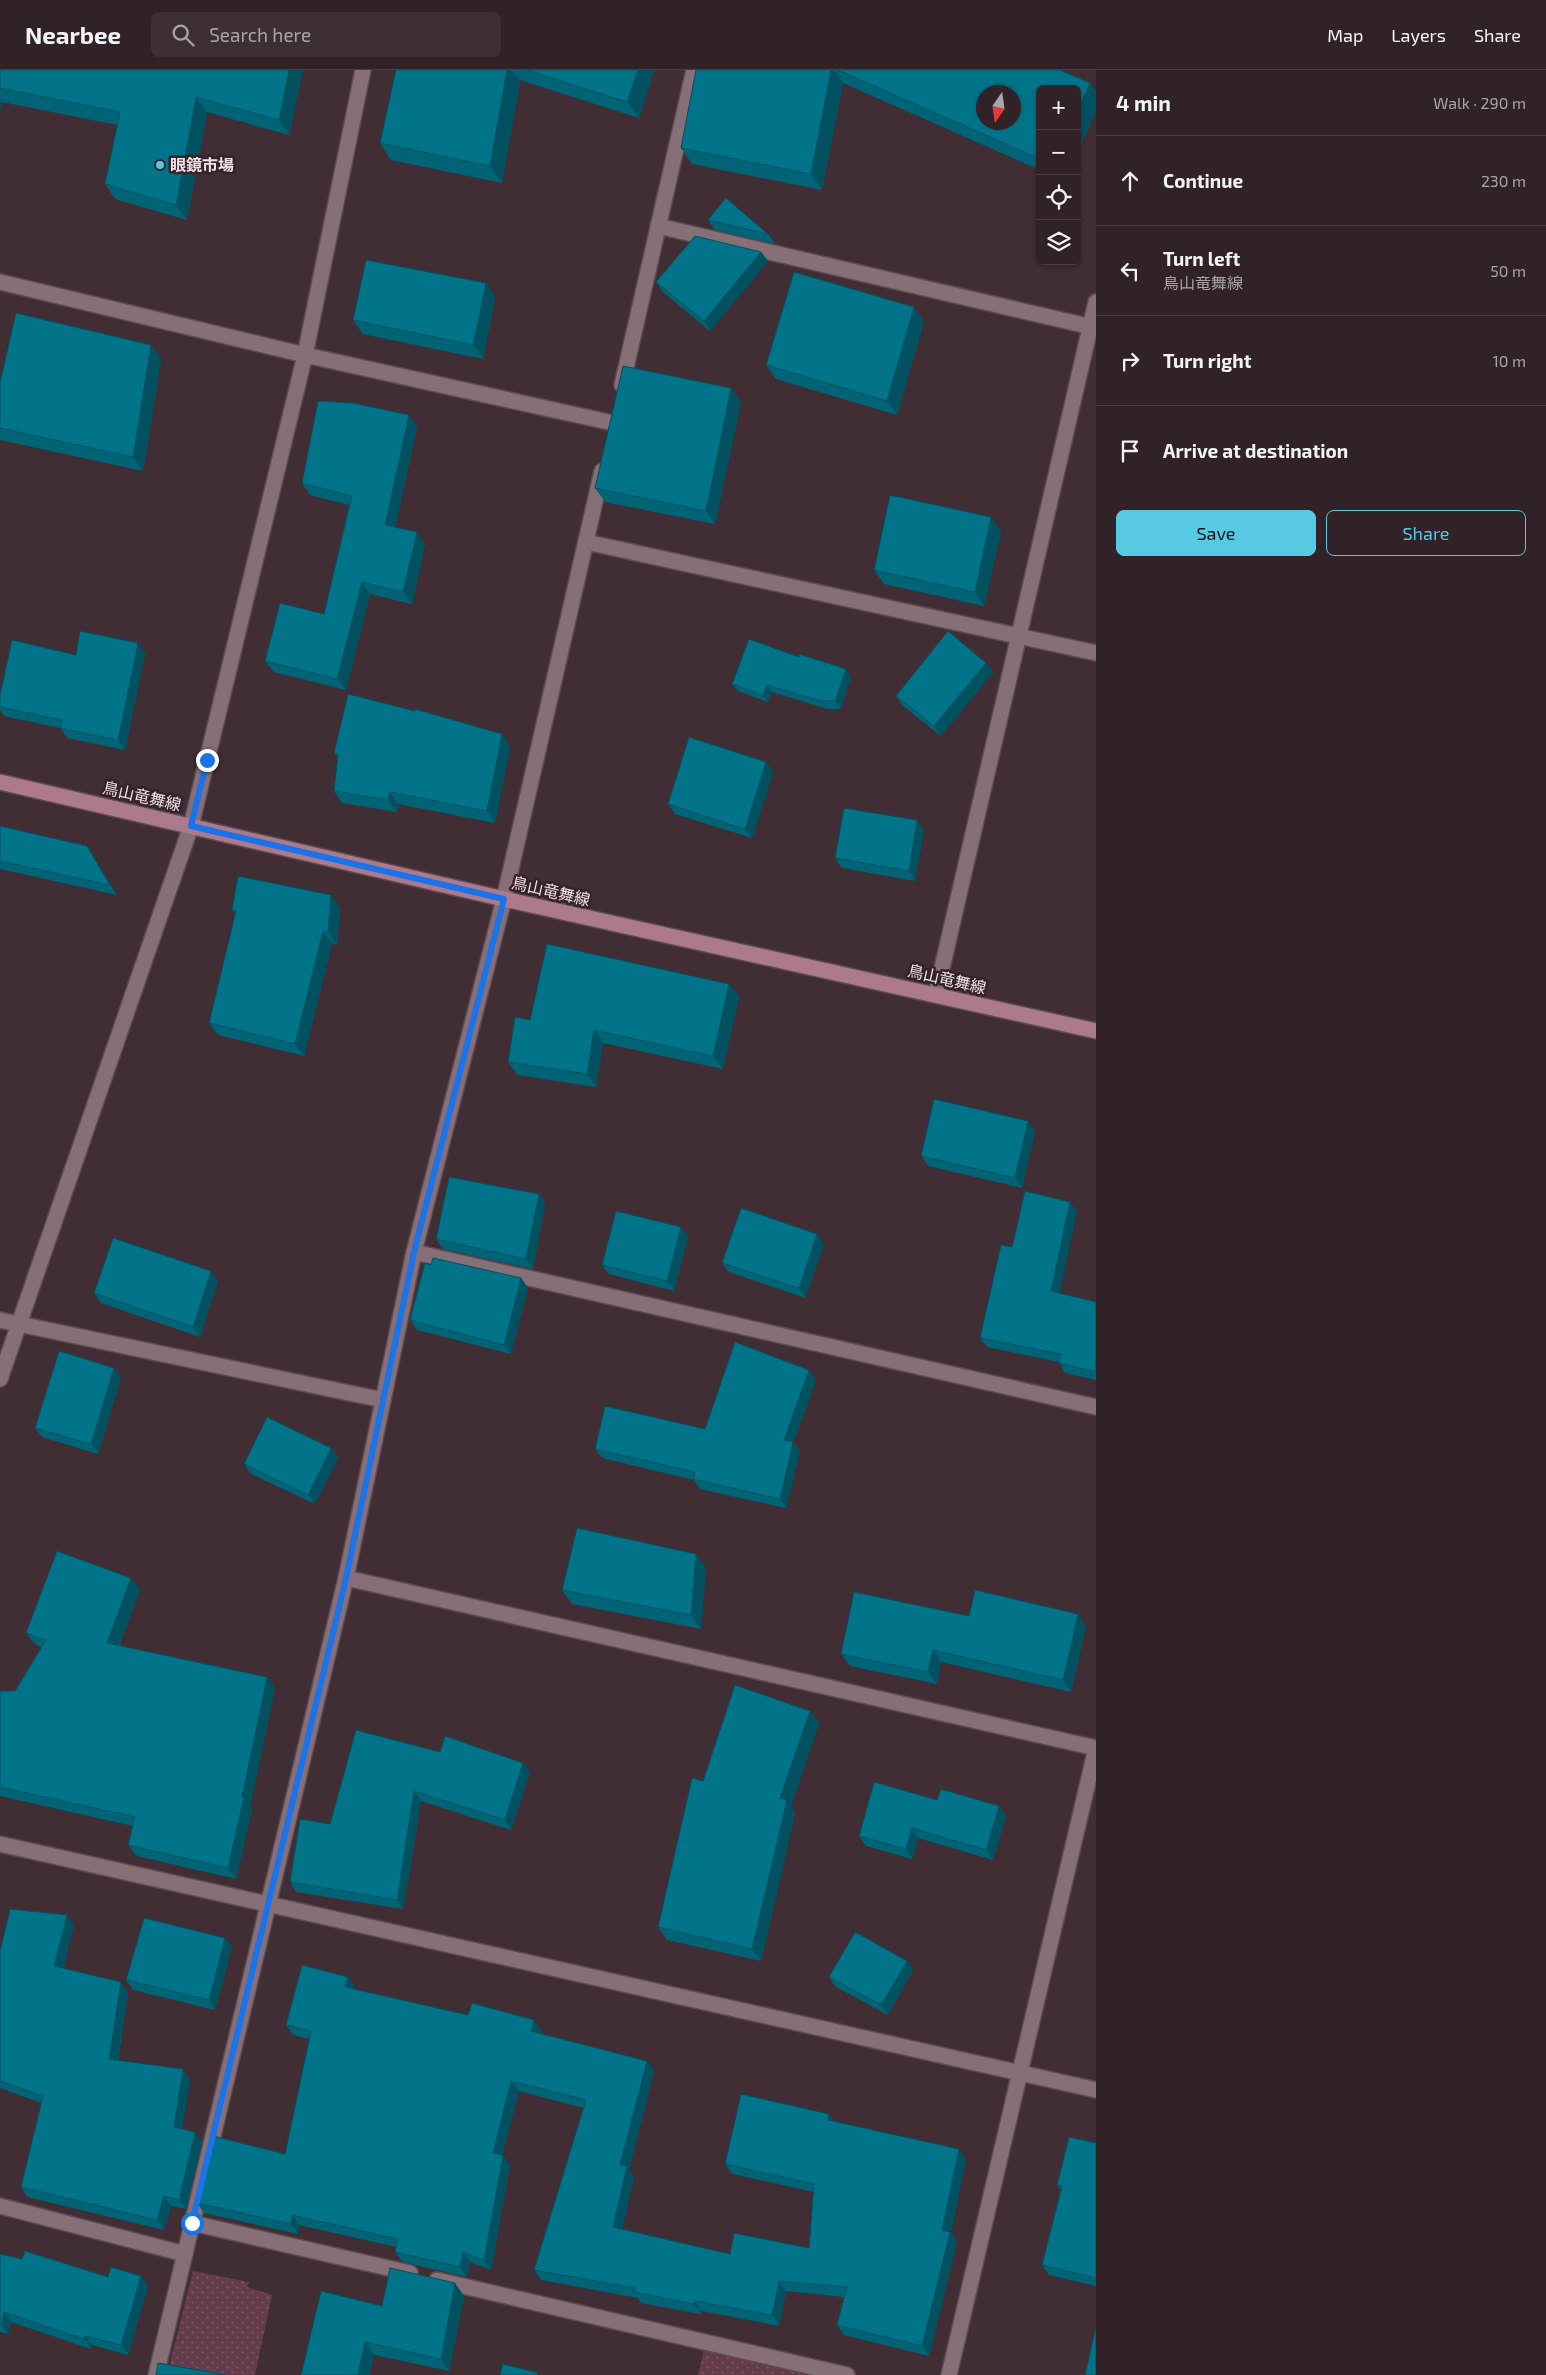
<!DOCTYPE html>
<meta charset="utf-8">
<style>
body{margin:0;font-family:"Exo 2","Noto Sans JP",sans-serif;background:#3d2f33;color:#f1f3f6}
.controls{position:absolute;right:15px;top:15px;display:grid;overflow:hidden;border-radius:8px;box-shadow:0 1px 4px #0004}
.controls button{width:45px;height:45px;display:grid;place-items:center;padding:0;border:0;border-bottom:1px solid #4c3f44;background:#312227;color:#f1f3f6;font:25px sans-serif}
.compass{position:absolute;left:976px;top:15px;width:45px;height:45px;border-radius:50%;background:#312227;box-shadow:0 1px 4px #0004;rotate:193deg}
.stop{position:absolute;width:15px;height:15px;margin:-11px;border:4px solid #1a73e8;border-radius:50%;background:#fff}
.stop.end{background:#1a73e8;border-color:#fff;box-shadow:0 1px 5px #0008}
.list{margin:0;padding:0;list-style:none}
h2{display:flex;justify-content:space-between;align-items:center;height:65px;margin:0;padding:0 20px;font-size:21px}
h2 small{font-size:16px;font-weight:400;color:#a8a4a7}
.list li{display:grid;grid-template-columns:32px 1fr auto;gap:15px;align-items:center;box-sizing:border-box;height:90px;padding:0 20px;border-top:1px solid #4c3f44}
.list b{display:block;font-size:19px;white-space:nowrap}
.list p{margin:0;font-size:16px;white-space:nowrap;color:#a8a4a7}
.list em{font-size:16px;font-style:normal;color:#a8a4a7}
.actions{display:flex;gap:10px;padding:15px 20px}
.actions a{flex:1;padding:11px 0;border:1px solid #58c9e3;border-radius:8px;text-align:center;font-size:18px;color:#58c9e3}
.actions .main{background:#58c9e3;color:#111}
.icon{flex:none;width:28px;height:28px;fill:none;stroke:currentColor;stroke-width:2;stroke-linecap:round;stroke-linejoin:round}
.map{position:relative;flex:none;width:1096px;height:2305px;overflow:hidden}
header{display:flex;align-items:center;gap:30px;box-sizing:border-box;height:70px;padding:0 25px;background:#312227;border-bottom:1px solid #4c3f44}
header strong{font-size:24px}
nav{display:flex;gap:28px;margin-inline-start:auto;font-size:18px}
.search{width:350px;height:45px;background:#3d2f33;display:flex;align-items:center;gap:12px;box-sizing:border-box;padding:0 18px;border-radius:8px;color:#a8a4a7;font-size:19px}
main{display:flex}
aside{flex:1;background:#312227}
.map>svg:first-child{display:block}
.park{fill:url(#park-dots)}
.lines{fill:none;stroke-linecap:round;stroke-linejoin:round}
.minor-casing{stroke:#5c4b51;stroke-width:18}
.major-casing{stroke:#5c4b51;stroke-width:18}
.minor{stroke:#866f77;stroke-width:15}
.major{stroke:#ac798d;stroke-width:15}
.wall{fill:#016476}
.shaded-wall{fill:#015160}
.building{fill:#017489;stroke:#015160;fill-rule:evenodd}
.route{stroke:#1a73e8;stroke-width:6}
.poi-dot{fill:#58c9e3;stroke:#36232a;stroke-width:2}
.labels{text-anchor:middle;stroke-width:5;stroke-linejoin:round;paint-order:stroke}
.poi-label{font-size:16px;font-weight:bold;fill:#f1e3e8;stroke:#36232a;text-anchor:start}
.street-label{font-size:16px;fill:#f1e3e8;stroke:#36232a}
</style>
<header>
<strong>Nearbee</strong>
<div class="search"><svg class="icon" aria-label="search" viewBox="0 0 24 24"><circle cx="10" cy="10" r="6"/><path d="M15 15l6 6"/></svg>Search here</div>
<nav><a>Map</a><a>Layers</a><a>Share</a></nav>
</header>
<main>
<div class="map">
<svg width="1096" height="2305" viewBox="0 0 1096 2305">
<defs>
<pattern id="park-dots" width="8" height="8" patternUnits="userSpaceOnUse" patternTransform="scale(1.25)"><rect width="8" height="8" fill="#643c4c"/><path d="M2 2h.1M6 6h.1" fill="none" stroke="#7b5866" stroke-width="1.8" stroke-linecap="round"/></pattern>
</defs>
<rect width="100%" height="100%" fill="#412d34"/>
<g class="park">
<polygon points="193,2201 249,2212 247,2217 272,2225 255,2305 167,2305"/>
<polygon points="706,2272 847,2305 698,2305"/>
</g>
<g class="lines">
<defs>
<g id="minor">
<polyline points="658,156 1096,258"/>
<polyline points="0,212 305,285 613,353"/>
<polyline points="622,315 694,0"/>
<polyline points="586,472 1096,583"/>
<polyline points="936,924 1096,232"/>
<polyline points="414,1182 1096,1337"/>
<polyline points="0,1250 383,1330"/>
<polyline points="0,1309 191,756 305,285 363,0"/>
<polyline points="346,1508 1096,1678"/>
<polyline points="0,1774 1096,2020"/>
<polyline points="0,2136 185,2184"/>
<polyline points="192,2153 410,2203"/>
<polyline points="437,2210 847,2305"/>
<polyline points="156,2305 346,1508 414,1182 504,829 602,401"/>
<polyline points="949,2305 1096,1678"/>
</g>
<polyline id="major" points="0,712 504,829 1096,961"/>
</defs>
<use href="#minor" class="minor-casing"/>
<use href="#major" class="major-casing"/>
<use href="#minor" class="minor"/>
<use href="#major" class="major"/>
</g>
<g class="wall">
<polygon points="0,0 303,0 289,65 207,42 187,150 115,129 105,114 117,55 2,32 0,41"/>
<polygon points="396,0 654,0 639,48 520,10 502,113 391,90 380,73"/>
<polygon points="696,0 1060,0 1090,13 1096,22 1096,41 1077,84 1040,19 1040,100 843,13 822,120 692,94 681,78"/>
<polygon points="708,150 768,164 775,174 715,160"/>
<polygon points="761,182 768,191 710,261 663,222 656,212"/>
<polygon points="486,213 495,227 483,289 363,264 353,250"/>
<polygon points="924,251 897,345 776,309 766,295"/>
<polygon points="151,275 161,289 143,401 0,370 0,358"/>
<polygon points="731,318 741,332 715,454 605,432 595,418"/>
<polygon points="417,357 395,457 425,474 412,534 370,524 346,620 274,602 265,591 324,544 349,435 310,425 302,413"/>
<polygon points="1001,461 984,536 884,514 874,500"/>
<polygon points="145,583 125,680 67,668 60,658 4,646 0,640 0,625"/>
<polygon points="986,593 993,602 941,666 903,636 896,626"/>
<polygon points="851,606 841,639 828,639 772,622 768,632 738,621 732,614"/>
<polygon points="510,676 495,753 398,734 397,742 342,733 334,721 338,688 334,683"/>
<polygon points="766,692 773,702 752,768 675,744 668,734"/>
<polygon points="0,756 93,786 117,825 0,799"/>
<polygon points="924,760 915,811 842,798 835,788"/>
<polygon points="331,825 340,838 337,875 332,873 304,986 218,965 209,953 235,844 232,840"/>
<polygon points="729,914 739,927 723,999 603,973 596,1017 517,1005 508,992 530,950"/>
<polygon points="1035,1061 1022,1118 928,1096 921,1086"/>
<polygon points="539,1124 545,1134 533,1199 443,1179 436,1169"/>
<polygon points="1077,1141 1059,1223 1096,1232 1096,1310 1065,1303 1059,1292 987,1277 980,1268 1012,1177"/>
<polygon points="681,1157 688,1167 674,1221 609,1204 602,1195"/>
<polygon points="824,1174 805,1228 729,1202 722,1193"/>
<polygon points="431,1195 521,1208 528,1218 511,1284 417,1260 410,1250"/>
<polygon points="218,1211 200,1267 101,1233 94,1223"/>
<polygon points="809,1300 816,1310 793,1373 800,1381 786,1438 700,1419 694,1410 602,1388 595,1379 705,1359"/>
<polygon points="121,1308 98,1384 42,1367 35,1358"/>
<polygon points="331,1378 338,1388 315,1434 251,1404 244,1394"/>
<polygon points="706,1498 701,1559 572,1534 562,1520"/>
<polygon points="131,1508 140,1520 119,1576 267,1607 275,1618 250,1736 252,1739 236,1809 137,1786 128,1775 133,1756 0,1726 0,1621 15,1621 41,1577 35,1574 26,1563"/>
<polygon points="969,1546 1086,1556 1071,1622 941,1592 937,1614 850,1596 841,1584"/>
<polygon points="810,1641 819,1653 791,1736 795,1743 761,1891 667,1870 658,1857 703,1711"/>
<polygon points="440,1682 530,1702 511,1760 421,1731 403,1839 296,1822 290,1812 330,1754"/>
<polygon points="937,1730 999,1736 1006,1746 993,1790 918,1768 912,1789 866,1776 859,1766"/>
<polygon points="74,1855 63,1898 128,1922 118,1990 190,2009 182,2059 202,2072 186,2139 171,2136 164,2160 27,2127 21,2117 41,2033 0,2018 0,1881"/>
<polygon points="225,1868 232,1877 215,1940 133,1920 126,1910"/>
<polygon points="907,1891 913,1900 888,1945 836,1917 829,1907"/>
<polygon points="355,1917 354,1919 468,1945 541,1960 540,1964 647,1991 654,2001 629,2100 634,2107 622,2159 730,2184 809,2178 814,2122 732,2104 725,2094 834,2052 966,2089 951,2162 957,2172 929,2286 844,2265 837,2255 844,2227 786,2221 779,2256 702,2241 701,2244 641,2233 638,2228 541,2210 534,2200 583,2038 519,2021 502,2085 510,2095 491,2200 470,2192 467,2207 403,2192 395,2182 396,2177 299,2155 298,2164 204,2143 197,2133 285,2084 309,1969 293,1965 286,1955"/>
<polygon points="1096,2073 1096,2216 1049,2205 1042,2195 1061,2120 1057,2115"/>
<polygon points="0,2184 22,2189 108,2207 141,2206 148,2216 128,2285 92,2275 91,2279 11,2252 8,2264 0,2262"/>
<polygon points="464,2226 449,2301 374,2285 369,2305 301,2305 382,2236"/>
</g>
<g class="shaded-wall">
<polygon points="289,0 303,0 289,65 279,50"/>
<polygon points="507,0 512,0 520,10 502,113 490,96"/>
<polygon points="638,0 654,0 639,48 627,32"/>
<polygon points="831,0 834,0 843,13 822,120 811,104"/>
<polygon points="1090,13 1096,22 1096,41 1077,84 1077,42"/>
<polygon points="196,27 207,42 187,150 176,135"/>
<polygon points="0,29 2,32 0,41"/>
<polygon points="761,182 768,191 710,261 704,251"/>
<polygon points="486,213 495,227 483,289 473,275"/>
<polygon points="914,237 924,251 897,345 887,331"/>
<polygon points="151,275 161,289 143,401 133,387"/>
<polygon points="731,318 741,332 715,454 706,441"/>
<polygon points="409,345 417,357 393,467 385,455"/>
<polygon points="991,447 1001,461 984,536 975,522"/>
<polygon points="417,462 425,474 412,534 403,522"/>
<polygon points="362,512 370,524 346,620 337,609"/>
<polygon points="138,573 145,583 125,680 118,670"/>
<polygon points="986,593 993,602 941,666 934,656"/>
<polygon points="846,599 851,606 841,639 835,631"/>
<polygon points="767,615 772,622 768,632 763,625"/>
<polygon points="502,664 510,676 495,753 487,741"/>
<polygon points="766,692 773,702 752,768 745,759"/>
<polygon points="390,722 398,734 397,742 388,730"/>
<polygon points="917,750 924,760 915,811 909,801"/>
<polygon points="87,776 93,786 117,825 110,815"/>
<polygon points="331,825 340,838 337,875 328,862"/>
<polygon points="323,861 332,873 304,986 295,974"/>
<polygon points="729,914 739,927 723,999 713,986"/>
<polygon points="594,960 603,973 596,1017 587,1004"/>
<polygon points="1028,1051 1035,1061 1022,1118 1015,1108"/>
<polygon points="539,1124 545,1134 533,1199 526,1189"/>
<polygon points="1070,1132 1077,1141 1058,1231 1051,1221"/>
<polygon points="681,1157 688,1167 674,1221 667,1211"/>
<polygon points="817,1164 824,1174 805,1228 799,1218"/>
<polygon points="211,1201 218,1211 200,1267 193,1257"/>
<polygon points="521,1208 528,1218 511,1284 504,1275"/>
<polygon points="114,1298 121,1308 98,1384 91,1374"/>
<polygon points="809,1300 816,1310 793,1373 800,1381 786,1438 780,1429 784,1370"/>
<polygon points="331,1378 338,1388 315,1434 308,1425"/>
<polygon points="696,1484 706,1498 701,1559 691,1545"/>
<polygon points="131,1508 140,1520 115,1585 107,1573"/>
<polygon points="1078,1544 1086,1556 1071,1622 1063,1610"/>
<polygon points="933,1580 941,1592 937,1614 928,1602"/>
<polygon points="267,1607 275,1618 250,1736 252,1739 236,1809 228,1798 242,1727"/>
<polygon points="810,1641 819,1653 791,1736 795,1743 761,1891 752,1879 780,1728"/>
<polygon points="523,1693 530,1702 511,1760 505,1750"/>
<polygon points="414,1721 421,1731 403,1839 397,1830"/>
<polygon points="999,1736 1006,1746 993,1790 986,1780"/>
<polygon points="912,1758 918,1768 912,1789 906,1779"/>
<polygon points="67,1845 74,1855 61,1905 54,1896"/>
<polygon points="225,1868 232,1877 215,1940 209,1930"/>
<polygon points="907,1891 913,1900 888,1945 881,1935"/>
<polygon points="348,1907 355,1917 352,1927 345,1917"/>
<polygon points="121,1912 128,1922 116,1998 109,1989"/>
<polygon points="534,1950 541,1960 538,1972 531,1961"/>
<polygon points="647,1991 654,2001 629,2100 634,2107 620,2168 613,2157 620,2095"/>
<polygon points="183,1999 190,2009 181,2067 174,2057"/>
<polygon points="511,2011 519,2021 500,2093 493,2083"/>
<polygon points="829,2044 836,2055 828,2050"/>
<polygon points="195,2062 202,2072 186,2139 179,2130"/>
<polygon points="959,2079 966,2089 951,2162 957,2172 929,2286 922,2276 942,2160"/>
<polygon points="503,2085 510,2095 491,2200 484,2190"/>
<polygon points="164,2126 171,2136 164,2160 157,2150"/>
<polygon points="292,2145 299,2155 298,2164 291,2154"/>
<polygon points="463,2182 470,2192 467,2207 460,2197"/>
<polygon points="141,2206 148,2216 128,2285 121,2275"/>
<polygon points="779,2211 786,2221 779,2256 772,2245"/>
<polygon points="455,2213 464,2226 449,2301 441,2289"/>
<polygon points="695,2231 702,2241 701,2244 694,2234"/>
<polygon points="4,2242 11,2252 8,2264 2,2254"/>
<polygon points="85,2266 92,2275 91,2279 84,2269"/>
<polygon points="365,2272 374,2285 369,2305 358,2305"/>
</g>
<g class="building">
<polygon points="0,0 289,0 279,50 196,27 176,135 105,114 120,42 0,18"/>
<polygon points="396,0 507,0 490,96 380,73"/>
<polygon points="527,0 638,0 627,32"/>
<polygon points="696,0 831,0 811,104 681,78"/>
<path d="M838,0H1060L1090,13L1077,42V19H1040V89ZM984,22H1014V52H984Z"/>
<polygon points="726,128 768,164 708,150"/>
<polygon points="695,166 761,182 704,251 656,212"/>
<polygon points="366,190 486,213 473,275 353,250"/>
<polygon points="794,202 914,237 887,331 766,295"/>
<polygon points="16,243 151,275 133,387 0,358 0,312"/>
<polygon points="623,296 731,318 706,441 595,418"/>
<polygon points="318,331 353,333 409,345 385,455 417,462 403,522 362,512 337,609 265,591 280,533 324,544 352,426 302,413"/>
<polygon points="890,425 991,447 975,522 874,500"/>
<polygon points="80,561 138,573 118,670 60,658 62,650 0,637 0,625 12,570 76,585"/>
<polygon points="948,561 986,593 934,656 896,626"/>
<polygon points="749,569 799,587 799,584 846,599 835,631 822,631 767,615 763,625 732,614"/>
<polygon points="348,624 415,641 415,639 502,664 487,741 390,722 388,730 334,721 338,684 334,683"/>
<polygon points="689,667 766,692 745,759 668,734"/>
<polygon points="844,738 917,750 909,801 835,788"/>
<polygon points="0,756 87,776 110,815 0,791"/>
<polygon points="238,806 331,825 328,862 323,861 295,974 209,953 236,841 232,840"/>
<polygon points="547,874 729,914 713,986 594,960 587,1004 508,992 515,947 530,950"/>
<polygon points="934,1029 1028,1051 1015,1108 921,1086"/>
<polygon points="449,1107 539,1124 526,1189 436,1169"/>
<polygon points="1025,1121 1070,1132 1051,1221 1096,1232 1096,1302 1059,1293 1061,1284 980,1268 1001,1175 1012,1177"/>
<polygon points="741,1138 817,1164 799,1218 722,1193"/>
<polygon points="616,1141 681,1157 667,1211 602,1195"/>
<polygon points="113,1168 211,1201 193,1257 94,1223"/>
<polygon points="433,1188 521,1208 504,1275 410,1250 425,1193 431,1195"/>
<polygon points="735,1272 809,1300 784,1370 793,1372 780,1429 693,1409 695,1402 595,1379 605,1336 705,1359"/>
<polygon points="59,1281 114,1298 91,1374 35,1358"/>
<polygon points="267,1347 331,1378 308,1425 244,1394"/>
<polygon points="577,1458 696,1484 691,1545 562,1520"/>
<polygon points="57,1481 131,1508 107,1573 267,1607 242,1727 244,1727 228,1798 128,1775 135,1747 0,1717 0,1621 15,1621 46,1570 26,1563"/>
<polygon points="975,1520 1078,1544 1063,1610 933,1580 928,1602 841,1584 854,1522 969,1546"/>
<polygon points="735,1615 810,1641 780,1728 787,1730 752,1879 658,1857 692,1708 703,1711"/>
<polygon points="356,1660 440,1682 445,1666 523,1693 505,1750 414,1721 397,1830 290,1812 300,1749 330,1754"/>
<polygon points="874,1712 937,1730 941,1719 999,1736 986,1780 912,1758 906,1779 859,1766"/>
<polygon points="10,1839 67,1845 54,1896 121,1912 109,1989 183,1999 174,2057 195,2062 179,2130 164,2126 157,2150 21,2117 43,2026 0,2011 0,1881"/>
<polygon points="144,1848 225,1868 209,1930 126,1910"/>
<polygon points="855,1862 907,1891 881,1935 829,1907"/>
<polygon points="302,1895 348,1907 345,1917 468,1945 472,1933 534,1950 531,1961 647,1991 620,2095 627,2096 613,2157 730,2184 734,2163 809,2178 814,2114 725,2094 741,2024 829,2044 828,2050 959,2079 942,2160 950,2162 922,2276 837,2255 847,2217 779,2211 772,2245 695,2231 694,2234 634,2222 635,2218 534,2200 586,2030 511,2011 493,2083 503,2085 484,2190 463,2182 460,2197 395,2182 398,2169 292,2145 291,2154 197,2133 213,2066 285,2084 311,1961 286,1955"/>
<polygon points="1069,2067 1096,2073 1096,2208 1042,2195 1062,2116 1057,2115"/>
<polygon points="25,2181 108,2207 111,2197 141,2206 121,2275 85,2266 84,2269 4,2242 2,2254 0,2254 0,2184 22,2189"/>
<polygon points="390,2198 455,2213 441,2289 365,2272 358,2305 301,2305 321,2221 382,2236"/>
<polygon points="1096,2257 1096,2305 1085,2305"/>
<polygon points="158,2293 226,2305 156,2305"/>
<polygon points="503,2294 538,2303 537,2305 500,2305"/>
</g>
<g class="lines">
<polyline class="route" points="192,2153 346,1508 414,1182 504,829 191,756 207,690"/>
</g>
<circle class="poi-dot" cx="160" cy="95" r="5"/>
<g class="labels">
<g class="poi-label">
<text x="170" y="101">眼鏡市場</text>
</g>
<g class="street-label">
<text transform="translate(142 726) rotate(13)" y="6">鳥山竜舞線</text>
<text transform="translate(551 821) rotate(13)" y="6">鳥山竜舞線</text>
<text transform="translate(947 909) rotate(13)" y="6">鳥山竜舞線</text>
</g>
</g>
</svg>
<div class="controls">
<button>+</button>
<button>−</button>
<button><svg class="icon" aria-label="locate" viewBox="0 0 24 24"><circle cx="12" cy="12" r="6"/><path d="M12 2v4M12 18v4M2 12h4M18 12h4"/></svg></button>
<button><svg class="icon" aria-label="layers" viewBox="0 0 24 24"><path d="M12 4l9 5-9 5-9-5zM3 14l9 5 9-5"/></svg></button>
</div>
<svg class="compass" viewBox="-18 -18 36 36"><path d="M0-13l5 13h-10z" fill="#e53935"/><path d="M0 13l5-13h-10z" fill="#a8a4a7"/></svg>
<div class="stop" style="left:192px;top:2153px"></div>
<div class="stop end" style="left:207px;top:690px"></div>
</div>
<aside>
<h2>4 min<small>Walk · 290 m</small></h2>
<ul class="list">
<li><svg class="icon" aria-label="ahead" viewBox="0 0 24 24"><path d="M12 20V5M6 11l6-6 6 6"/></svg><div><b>Continue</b></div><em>230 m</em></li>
<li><svg class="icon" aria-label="left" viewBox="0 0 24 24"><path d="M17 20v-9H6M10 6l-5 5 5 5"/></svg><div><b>Turn left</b><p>鳥山竜舞線</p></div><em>50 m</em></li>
<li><svg class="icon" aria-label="right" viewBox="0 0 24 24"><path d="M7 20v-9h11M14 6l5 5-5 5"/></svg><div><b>Turn right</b></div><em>10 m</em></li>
<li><svg class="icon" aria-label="arrive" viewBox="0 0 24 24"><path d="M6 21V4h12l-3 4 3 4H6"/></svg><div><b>Arrive at destination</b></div></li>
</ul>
<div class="actions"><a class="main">Save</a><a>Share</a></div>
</aside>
</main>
